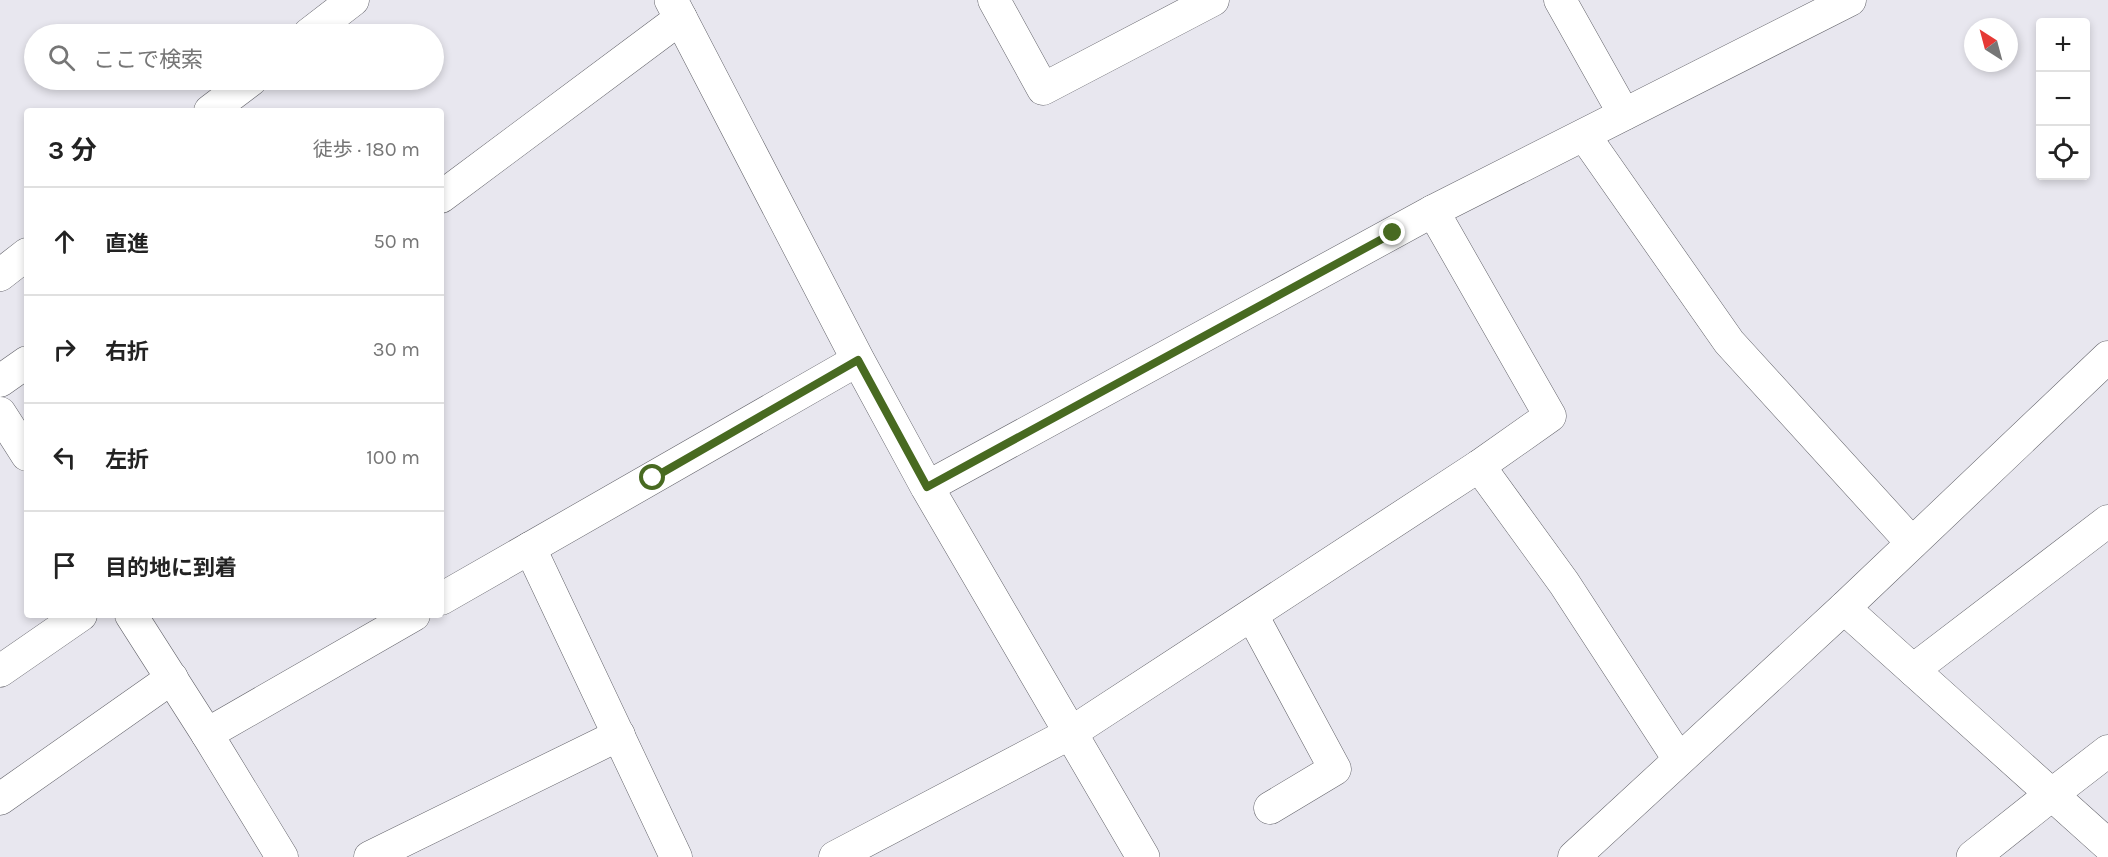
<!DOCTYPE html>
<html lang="ja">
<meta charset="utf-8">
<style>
body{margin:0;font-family:Karla,"Noto Sans JP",sans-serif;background:#f2f2f2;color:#222}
.controls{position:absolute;right:18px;top:18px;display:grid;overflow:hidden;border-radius:6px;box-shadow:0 3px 9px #0003}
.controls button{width:54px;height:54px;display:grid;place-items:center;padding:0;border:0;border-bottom:2px solid #e0e0e0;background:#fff;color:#222;font:30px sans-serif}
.compass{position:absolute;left:1964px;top:18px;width:54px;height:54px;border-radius:50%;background:#fff;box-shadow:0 3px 9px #0003;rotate:324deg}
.stop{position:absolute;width:18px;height:18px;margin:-14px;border:4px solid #486a21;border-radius:50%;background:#fff}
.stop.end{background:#486a21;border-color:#fff;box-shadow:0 2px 6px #0008}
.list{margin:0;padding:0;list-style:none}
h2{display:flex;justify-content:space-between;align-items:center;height:78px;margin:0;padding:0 24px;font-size:26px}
h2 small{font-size:20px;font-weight:400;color:#767676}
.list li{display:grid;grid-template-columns:39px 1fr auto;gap:18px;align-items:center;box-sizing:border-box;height:108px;padding:0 24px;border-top:2px solid #e0e0e0}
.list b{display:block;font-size:22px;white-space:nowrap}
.list em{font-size:20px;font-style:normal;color:#767676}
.icon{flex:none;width:33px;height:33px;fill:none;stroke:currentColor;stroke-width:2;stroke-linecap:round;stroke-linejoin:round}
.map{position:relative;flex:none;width:2108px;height:857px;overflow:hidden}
.search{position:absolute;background:#fff;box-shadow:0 3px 9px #0003;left:24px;top:24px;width:420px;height:66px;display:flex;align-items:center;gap:15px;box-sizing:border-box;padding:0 21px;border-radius:33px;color:#767676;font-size:22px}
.panel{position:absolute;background:#fff;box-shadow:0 3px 9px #0003;left:24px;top:108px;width:420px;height:510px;border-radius:6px}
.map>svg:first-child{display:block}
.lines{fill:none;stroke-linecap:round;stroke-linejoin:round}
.street-casing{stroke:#63636a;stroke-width:33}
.secondary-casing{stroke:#63636a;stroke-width:34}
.street{stroke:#fff;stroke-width:32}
.secondary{stroke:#fff;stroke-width:33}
.route{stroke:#486a21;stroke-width:8}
</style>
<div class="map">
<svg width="2108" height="857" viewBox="0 0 2108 857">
<rect width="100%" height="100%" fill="#e8e7ef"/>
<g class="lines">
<defs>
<g id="street">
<polyline points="994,0 1043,89 1213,0"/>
<polyline points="1560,0 1624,114"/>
<polyline points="309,34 353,0"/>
<polyline points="210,111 251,80"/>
<polyline points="1584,135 1729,342 1912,543"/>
<polyline points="441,197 681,18"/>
<polyline points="0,275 27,254"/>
<polyline points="0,381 27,362"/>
<polyline points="0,413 27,455"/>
<polyline points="1479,466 1564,583 1678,758"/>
<polyline points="927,487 1433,211 1850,0"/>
<polyline points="530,548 676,857"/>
<polyline points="441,599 858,360"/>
<polyline points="1844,608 2108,845"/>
<polyline points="131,615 207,734 282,857"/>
<polyline points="1252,615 1335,769 1270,808"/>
<polyline points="1913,670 2108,521"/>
<polyline points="0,671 81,615"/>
<polyline points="207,734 414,615"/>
<polyline points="2051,795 2108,751"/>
<polyline points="0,799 172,678"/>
<polyline points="370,857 619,735"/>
<polyline points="835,857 1069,734 1479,466 1550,416 1433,211"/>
<polyline points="1574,857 1844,608 2108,357"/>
</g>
<g id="secondary">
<polyline points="671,0 858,360 927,487 1143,857"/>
<polyline points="1973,857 2051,795"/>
</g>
</defs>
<use href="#street" class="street-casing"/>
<use href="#secondary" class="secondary-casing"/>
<use href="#street" class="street"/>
<use href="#secondary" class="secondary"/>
</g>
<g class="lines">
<polyline class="route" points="653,478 858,360 927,487 1393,233"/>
</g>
</svg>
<div class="controls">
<button>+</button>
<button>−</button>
<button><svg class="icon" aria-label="locate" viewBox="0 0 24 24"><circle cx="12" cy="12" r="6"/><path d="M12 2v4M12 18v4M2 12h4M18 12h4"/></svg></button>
</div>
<svg class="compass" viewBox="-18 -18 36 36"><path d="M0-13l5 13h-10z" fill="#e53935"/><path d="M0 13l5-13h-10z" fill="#767676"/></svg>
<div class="stop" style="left:653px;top:478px"></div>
<div class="stop end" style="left:1393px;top:233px"></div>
<div class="search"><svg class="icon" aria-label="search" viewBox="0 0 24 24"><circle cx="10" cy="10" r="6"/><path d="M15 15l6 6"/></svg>ここで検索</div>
<section class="panel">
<h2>3 分<small>徒歩 · 180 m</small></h2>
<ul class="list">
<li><svg class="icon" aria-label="ahead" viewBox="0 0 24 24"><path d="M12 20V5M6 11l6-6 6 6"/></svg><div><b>直進</b></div><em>50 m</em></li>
<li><svg class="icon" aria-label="right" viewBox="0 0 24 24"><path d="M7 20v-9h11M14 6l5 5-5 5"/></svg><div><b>右折</b></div><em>30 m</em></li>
<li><svg class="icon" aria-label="left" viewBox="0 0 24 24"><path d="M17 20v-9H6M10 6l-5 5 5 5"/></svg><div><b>左折</b></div><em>100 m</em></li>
<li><svg class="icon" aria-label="arrive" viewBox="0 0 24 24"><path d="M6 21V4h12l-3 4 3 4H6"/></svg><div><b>目的地に到着</b></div></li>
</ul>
</section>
</div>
